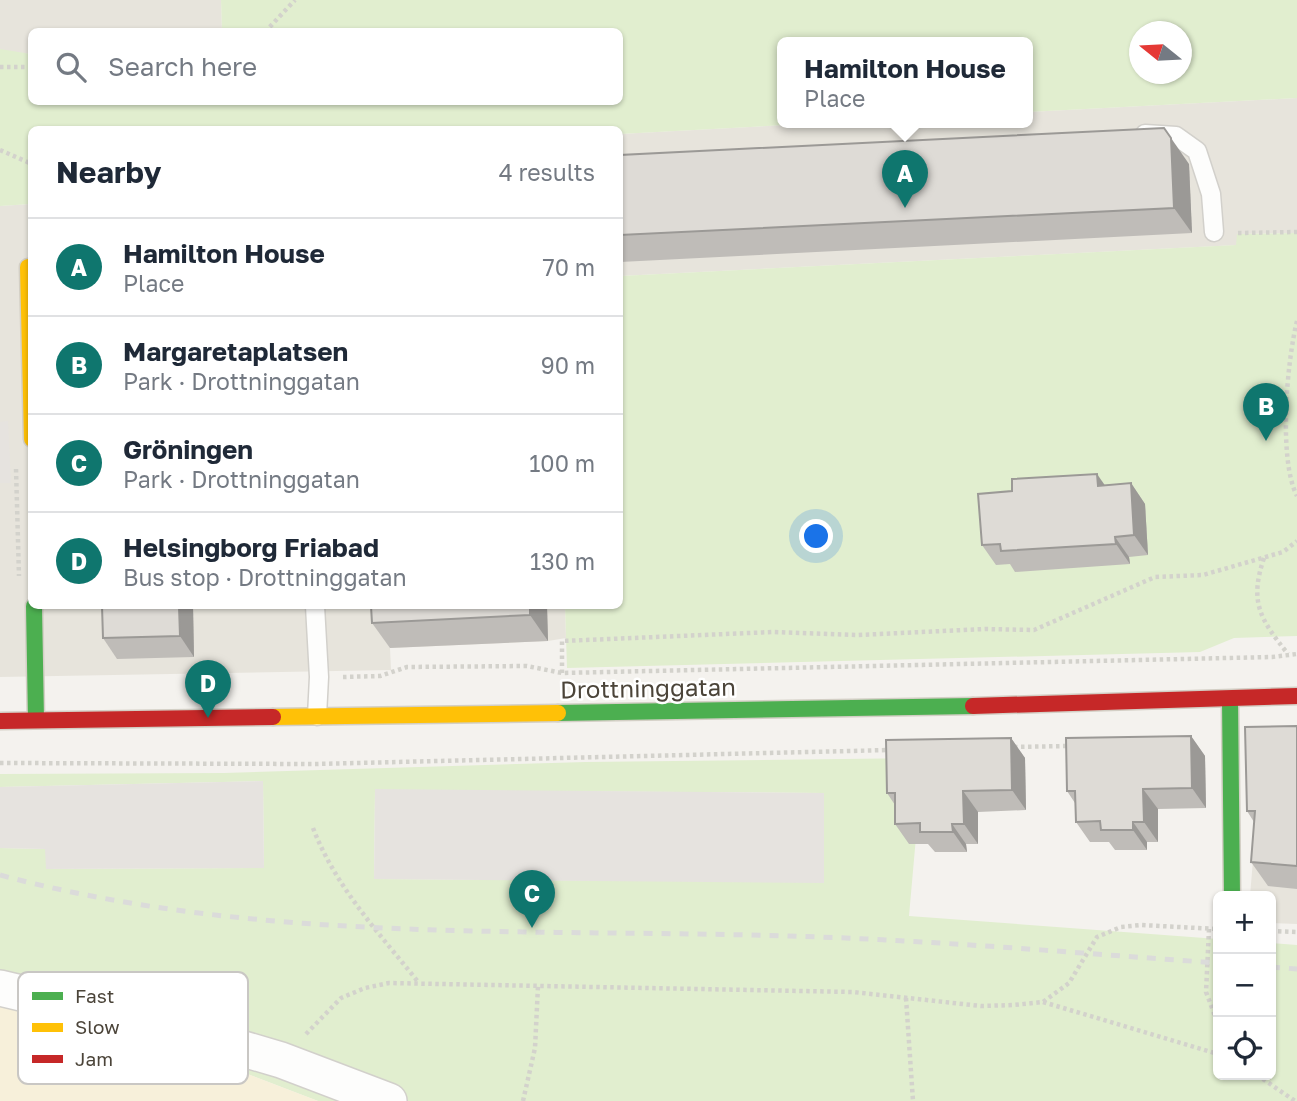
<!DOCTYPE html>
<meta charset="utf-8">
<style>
body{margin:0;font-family:"Golos Text",sans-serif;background:#f6f6f7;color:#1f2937}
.controls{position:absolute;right:21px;bottom:21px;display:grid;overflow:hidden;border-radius:10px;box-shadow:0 2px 5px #0004}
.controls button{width:63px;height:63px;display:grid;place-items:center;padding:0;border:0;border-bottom:2px solid #e0e1e3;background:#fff;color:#1f2937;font:35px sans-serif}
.compass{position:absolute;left:1129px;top:21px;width:63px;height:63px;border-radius:50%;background:#fff;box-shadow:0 2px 5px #0004;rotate:288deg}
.you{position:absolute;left:817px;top:537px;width:24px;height:24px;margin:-18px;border:5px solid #fff;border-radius:50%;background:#1a73e8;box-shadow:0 0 0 10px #1a73e833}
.badge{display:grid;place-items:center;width:46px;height:46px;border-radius:50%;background:#0f766e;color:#fff;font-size:23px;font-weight:700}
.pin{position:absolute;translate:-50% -58px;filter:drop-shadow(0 2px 4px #0008)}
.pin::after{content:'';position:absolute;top:37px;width:24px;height:21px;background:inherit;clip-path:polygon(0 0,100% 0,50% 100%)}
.popup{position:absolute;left:777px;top:37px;width:256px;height:91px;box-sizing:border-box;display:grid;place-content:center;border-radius:10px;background:#fff;filter:drop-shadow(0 2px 5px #0005);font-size:23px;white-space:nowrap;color:#747a83}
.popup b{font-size:26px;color:#1f2937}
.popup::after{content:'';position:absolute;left:50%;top:100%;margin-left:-14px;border:14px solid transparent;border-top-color:#fff}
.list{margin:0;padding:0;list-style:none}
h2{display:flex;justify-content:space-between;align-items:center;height:91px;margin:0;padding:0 28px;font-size:30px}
h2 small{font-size:23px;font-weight:400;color:#747a83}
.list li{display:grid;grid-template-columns:46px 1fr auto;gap:21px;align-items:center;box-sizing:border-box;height:98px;padding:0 28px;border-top:2px solid #e0e1e3}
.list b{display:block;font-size:26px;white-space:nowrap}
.list p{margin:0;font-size:23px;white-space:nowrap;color:#747a83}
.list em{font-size:23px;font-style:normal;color:#747a83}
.icon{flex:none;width:38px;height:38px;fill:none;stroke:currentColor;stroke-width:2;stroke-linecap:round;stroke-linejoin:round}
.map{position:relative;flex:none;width:1297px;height:1101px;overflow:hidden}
.search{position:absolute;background:#fff;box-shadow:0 2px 5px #0004;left:28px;top:28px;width:595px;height:77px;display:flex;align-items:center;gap:18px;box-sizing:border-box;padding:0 24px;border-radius:10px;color:#747a83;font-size:26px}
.panel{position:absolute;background:#fff;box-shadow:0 2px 5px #0004;left:28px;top:126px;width:595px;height:483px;border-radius:10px}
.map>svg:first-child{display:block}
.residential{fill:#e7e4dc}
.green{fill:#e1eecf;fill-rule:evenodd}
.sand{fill:#f7f0da}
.parking{fill:#e6e3df}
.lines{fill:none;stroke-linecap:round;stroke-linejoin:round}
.lane-casing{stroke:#d2d0cb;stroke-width:21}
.street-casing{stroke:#d2d0cb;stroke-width:38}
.fast-casing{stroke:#d3cfc5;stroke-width:19}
.slow-casing{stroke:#d3cfc5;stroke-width:19}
.jam-casing{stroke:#d3cfc5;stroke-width:19}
.path{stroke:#d3d2cc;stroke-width:4.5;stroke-dasharray:3.5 3.5;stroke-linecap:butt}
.lane{stroke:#fdfdfc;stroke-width:18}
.street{stroke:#fdfdfc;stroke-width:35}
.fast{stroke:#4caf50;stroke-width:16}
.slow{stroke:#ffc107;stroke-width:16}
.jam{stroke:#c62828;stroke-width:16}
.rail{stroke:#dbdbda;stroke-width:5;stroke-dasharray:9 9;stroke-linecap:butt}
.wall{fill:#bfbcb8}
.shaded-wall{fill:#9b9996}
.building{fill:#dedbd6;stroke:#9b9996;stroke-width:2}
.labels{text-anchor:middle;stroke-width:5;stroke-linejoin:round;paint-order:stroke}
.street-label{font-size:24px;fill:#4b4439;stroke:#fff}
.key{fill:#fff;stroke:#c9c7c4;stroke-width:2}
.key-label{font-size:19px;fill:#4b4439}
</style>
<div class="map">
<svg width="1297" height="1101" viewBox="0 0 1297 1101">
<rect width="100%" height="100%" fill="#f4f2ee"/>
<g class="residential">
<polygon points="0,0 221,0 222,31 32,32 31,54 2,51 0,49"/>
<polygon points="1297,98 1297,233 1237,234 1237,245 620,276 620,134 843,122 1028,122 1028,112"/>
<polygon points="31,204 32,606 565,606 566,638 548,641 390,648 391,670 0,677 0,206"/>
<polygon points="1297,751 1297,924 1271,923 1271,896 1250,896 1262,752"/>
</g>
<g class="green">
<path d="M221,0H1297V98L1028,112V42H782V122H843L620,134V130H32L31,204L0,206V49L31,54L32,102H620V32L222,31ZM1140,32H1182V74H1140Z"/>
<polygon points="1297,233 1297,636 1234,638 1200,652 567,668 565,606 620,606 620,276 1236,245 1237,234"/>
<path d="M923,758L909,916L1218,939V1075H1271V943L1297,945V1101H318L216,1062L133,1036L0,1006V848L46,849V869L264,868L263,781L0,787V774L224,773L585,762ZM375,790L824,793V882L374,879Z"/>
</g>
<polygon class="sand" points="0,1006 133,1036 216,1062 318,1101 0,1101"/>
<g class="parking">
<polygon points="8,421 11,483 0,483 0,422"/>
<polygon points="263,781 264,868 46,869 45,849 0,848 0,787"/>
<polygon points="375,789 824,793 824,883 374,879"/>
</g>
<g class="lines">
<defs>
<g id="lane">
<polyline points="1145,134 1176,136 1197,151 1211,194 1214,232"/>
<polyline points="315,606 319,677 317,716"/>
</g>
<polyline id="street" points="0,988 186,1032 281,1060 389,1101"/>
<g id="fast">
<polyline points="34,606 36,720"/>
<polyline points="1230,699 1232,896"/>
<polyline points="558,713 973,706"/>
</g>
<g id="slow">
<polyline points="28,267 32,439"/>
<polyline points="273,717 558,713"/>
</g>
<g id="jam">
<polyline points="973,706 1297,696"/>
<polyline points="0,721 273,717"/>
</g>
</defs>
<use href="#lane" class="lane-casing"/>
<use href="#street" class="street-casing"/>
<use href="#fast" class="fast-casing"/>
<use href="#slow" class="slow-casing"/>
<use href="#jam" class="jam-casing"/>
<g class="path">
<polyline points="265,32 295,0"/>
<polyline points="0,67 32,67"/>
<polyline points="0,150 32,164"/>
<polyline points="1238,233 1297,232"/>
<path d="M1297,321C1287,361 1278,459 1297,496"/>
<polyline points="16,469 19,576"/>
<path d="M1264,558C1249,602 1260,619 1288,654"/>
<polyline points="562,673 562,641 773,632 858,635 985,629 1034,630 1155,577 1203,575 1283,552 1297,541"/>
<polyline points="343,677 380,676 407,667 527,666 562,673 1272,657 1297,654"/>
<polyline points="1014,747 1069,746"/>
<polyline points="0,763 315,764 890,750"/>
<path d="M313,828C336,888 380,934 419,983"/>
<polyline points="1209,929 1206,992 1218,1024"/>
<polyline points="1271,931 1297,932"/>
<polyline points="906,998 913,1101"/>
<polyline points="1043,1002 1218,1054"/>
<polyline points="306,1034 341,998 365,988 389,983 853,992 981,1006 1014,1005 1043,1002 1069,983 1097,937 1121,927 1141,925 1217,929"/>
<polyline points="1257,1075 1295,1101"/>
<polyline points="523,1101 535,1048 538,986"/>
</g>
<use href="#lane" class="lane"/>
<use href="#street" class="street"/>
<use href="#fast" class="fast"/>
<use href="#slow" class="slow"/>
<use href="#jam" class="jam"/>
<g class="rail">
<path d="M0,875C258,944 525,928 789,936C932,940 1075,953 1218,963"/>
<polyline points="1271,967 1297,969"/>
</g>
</g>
<g class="wall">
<polygon points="620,155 1189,164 1192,233 620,262"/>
<polygon points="1131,483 1145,504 1148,555 1129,557 1130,564 1015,572 1010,564 996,565 982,545 1105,485"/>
<polygon points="102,606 193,606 194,657 117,659 103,638"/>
<polygon points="547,606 548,641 390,648 372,623"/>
<polygon points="1297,726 1297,889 1268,886 1251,862 1254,822 1247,811"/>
<polygon points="1191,736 1205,756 1206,808 1158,809 1158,842 1147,842 1147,850 1115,850 1109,842 1090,842 1076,822 1075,803 1067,791"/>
<polygon points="1011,738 1025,758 1026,810 978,812 978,844 966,844 967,852 935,852 928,844 909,844 895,824 895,805 887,793"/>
</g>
<g class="shaded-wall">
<polygon points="1171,138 1189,164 1192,233 1174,208"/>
<polygon points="1097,474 1111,494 1098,486"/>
<polygon points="1131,483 1145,504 1148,555 1134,535"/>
<polygon points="1115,537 1129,557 1130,564 1116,544"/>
<polygon points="179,606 193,606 194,657 180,636"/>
<polygon points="530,606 547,606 548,641 530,615"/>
<polygon points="1191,736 1205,756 1206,808 1192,788"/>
<polygon points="1011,738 1025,758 1026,810 1012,790"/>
<polygon points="1143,789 1158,809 1158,842 1144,822"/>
<polygon points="963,791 978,812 978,844 964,824"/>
<polygon points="1133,822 1147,842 1147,850 1133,830"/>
<polygon points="952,824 966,844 967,852 953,832"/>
</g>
<g class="building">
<polygon points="1164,128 1171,138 1174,208 620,235 620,155"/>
<polygon points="1097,474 1098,486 1131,483 1134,535 1115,537 1116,544 1001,551 1000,544 982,545 978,494 1012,491 1012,479"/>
<polygon points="102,606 179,606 180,636 103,638"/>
<polygon points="371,606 530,606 530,615 372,623"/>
<polygon points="1297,726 1297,866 1251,862 1255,811 1247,811 1245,727"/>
<polygon points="1191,736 1192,788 1143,789 1144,822 1133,822 1133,830 1101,830 1100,821 1076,822 1075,791 1067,791 1066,738"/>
<polygon points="1011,738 1012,790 963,791 964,824 952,824 953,832 920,832 920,823 895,824 895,793 887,793 886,740"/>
</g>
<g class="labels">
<g class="street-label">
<text transform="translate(648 689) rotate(-1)" y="8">Drottninggatan</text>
</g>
</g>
<rect x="18" y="972" width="230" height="112" rx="10" class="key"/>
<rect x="32" y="992" width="31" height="8" fill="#4caf50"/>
<rect x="32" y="1023" width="31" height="9" fill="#ffc107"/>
<rect x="32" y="1055" width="31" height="8" fill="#c62828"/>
<g class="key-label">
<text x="75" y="1003">Fast</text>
<text x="75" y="1034">Slow</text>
<text x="75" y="1066">Jam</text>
</g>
</svg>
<div class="controls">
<button>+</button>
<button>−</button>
<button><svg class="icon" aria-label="locate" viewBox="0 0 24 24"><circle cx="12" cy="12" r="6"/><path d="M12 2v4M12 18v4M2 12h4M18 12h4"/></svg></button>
</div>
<svg class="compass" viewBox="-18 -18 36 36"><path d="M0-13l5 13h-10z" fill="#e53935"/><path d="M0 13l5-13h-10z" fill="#747a83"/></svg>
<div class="you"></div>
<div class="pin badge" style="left:905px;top:208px">A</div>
<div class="popup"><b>Hamilton House</b>Place</div>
<div class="pin badge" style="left:1266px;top:441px">B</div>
<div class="pin badge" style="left:532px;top:928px">C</div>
<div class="pin badge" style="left:208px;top:718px">D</div>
<div class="search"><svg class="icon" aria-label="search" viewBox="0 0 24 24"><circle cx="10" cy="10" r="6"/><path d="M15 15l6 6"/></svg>Search here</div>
<section class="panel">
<h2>Nearby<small>4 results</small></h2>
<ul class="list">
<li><span class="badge">A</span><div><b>Hamilton House</b><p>Place</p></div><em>70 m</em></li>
<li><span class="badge">B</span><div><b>Margaretaplatsen</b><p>Park · Drottninggatan</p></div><em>90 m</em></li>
<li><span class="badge">C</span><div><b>Gröningen</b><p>Park · Drottninggatan</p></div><em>100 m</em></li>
<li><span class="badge">D</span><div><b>Helsingborg Friabad</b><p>Bus stop · Drottninggatan</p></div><em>130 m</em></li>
</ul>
</section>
</div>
